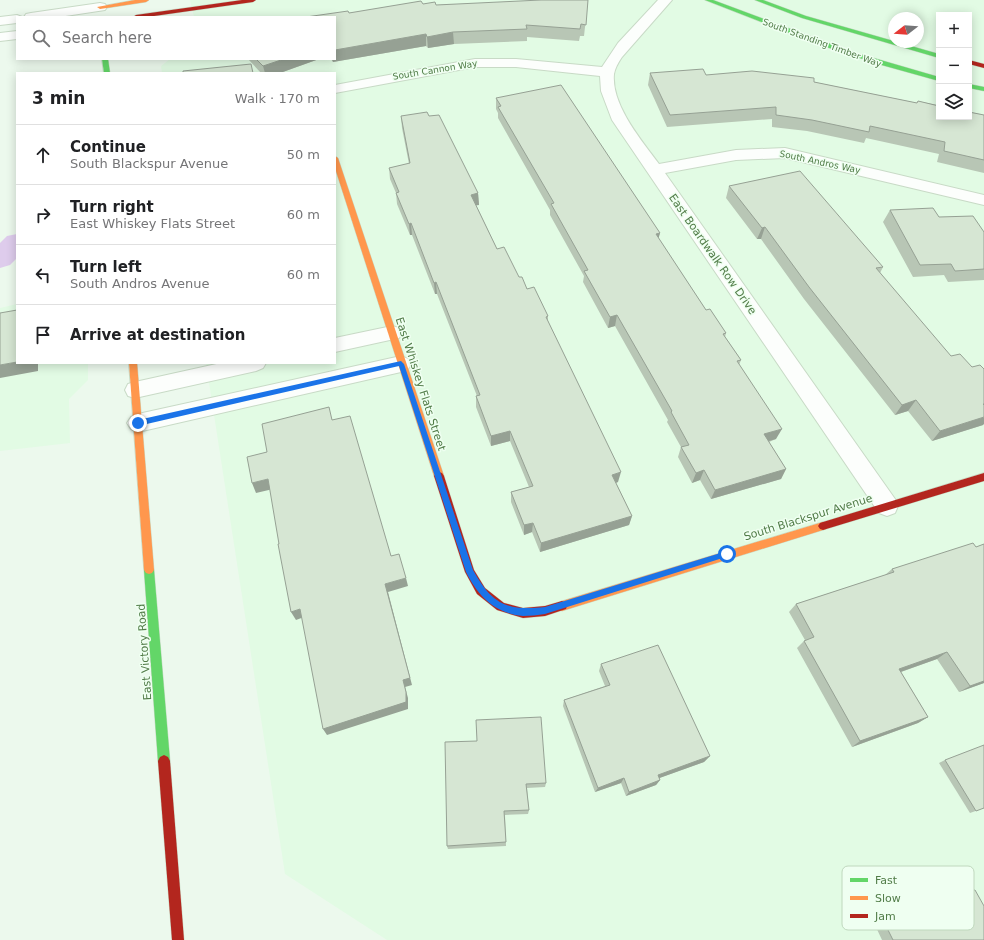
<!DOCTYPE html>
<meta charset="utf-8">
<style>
body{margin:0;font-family:"DejaVu Sans",sans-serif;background:#f6f6f6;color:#202124}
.controls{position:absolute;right:12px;top:12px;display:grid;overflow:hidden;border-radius:0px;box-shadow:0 2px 10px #0003}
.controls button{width:36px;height:36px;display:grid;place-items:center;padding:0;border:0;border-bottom:1px solid #e0e0e0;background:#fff;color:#202124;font:20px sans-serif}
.compass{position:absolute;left:888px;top:12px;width:36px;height:36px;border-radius:50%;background:#fff;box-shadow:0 2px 10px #0003;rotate:253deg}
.stop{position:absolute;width:12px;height:12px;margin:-9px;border:3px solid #1a73e8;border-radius:50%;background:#fff}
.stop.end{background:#1a73e8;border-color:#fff;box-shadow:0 1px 4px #0008}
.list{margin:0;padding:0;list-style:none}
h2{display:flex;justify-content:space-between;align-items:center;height:52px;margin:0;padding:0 16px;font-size:17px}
h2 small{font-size:13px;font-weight:400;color:#757577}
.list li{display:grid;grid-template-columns:26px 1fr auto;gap:12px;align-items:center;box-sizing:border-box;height:60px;padding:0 16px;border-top:1px solid #e0e0e0}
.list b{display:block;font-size:15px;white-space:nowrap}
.list p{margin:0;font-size:13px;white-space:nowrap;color:#757577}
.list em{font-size:13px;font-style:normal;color:#757577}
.icon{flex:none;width:22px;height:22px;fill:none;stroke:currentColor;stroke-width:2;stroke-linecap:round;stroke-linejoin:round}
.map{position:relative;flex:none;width:984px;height:940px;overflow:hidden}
.search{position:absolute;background:#fff;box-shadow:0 2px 10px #0003;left:16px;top:16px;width:320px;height:44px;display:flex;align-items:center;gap:10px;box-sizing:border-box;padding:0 14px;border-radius:0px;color:#757577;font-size:15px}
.panel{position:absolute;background:#fff;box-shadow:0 2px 10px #0003;left:16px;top:72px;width:320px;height:292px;border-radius:0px}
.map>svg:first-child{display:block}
.residential{fill:#e2fbe4;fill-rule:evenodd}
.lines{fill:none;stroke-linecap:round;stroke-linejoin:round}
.canal{fill:#deccec;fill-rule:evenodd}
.street-casing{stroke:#c8dac6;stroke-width:2}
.fast-casing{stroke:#c9dbc7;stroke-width:1}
.slow-casing{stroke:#c9dbc7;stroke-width:1}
.jam-casing{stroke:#c9dbc7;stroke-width:1}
.street{fill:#fcfefc;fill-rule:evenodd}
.fast{fill:#63d668;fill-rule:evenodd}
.slow{fill:#ff974d;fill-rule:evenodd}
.jam{fill:#b3261e;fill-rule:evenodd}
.wall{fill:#b8c6b5}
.shaded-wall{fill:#96a194}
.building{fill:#d6e6d3;stroke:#96a194}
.route{fill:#1a73e8}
.labels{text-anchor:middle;stroke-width:3;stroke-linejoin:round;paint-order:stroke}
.far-street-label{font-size:9px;fill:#517c48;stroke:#effff1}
.street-label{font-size:11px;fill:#517c48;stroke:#effff1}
.key{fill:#effff1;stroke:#c0d8be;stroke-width:1}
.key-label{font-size:11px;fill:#517c48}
</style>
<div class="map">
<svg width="984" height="940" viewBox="0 0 984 940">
<rect width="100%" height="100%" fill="#ecf9ed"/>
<g class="residential">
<path d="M190,0H984V940H387L285,874L206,363H335V73H162L161,66L170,59H335V17H194ZM939,15H969V117H939ZM894,18H918V42H894Z"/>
<polygon points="17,304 17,363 88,363 88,380 69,399 70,443 0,451 0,308"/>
</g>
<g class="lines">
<polygon class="canal" points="17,234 17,258 10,265 0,268 0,243 7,236"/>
<defs>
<g id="street">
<path d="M658,0H672L622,57C618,63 615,68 614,74C611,105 642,141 659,164L736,150L785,148L984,195V205L785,158L736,160L665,173L895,499L898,506L895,513L887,516L879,513L612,120L601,91L600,76L516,67H475L335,93V85L475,59H516L602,67L618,43Z"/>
<polygon points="100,3 105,4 107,7 105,10 59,17 24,17 26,14 31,13"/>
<polygon points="17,15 22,17 17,17 17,23 0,25 0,17"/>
<polygon points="17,31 17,39 0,41 0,33"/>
<polygon points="392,326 399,328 402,333 399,338 335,352 335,338"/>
<polygon points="401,356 408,359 411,364 408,369 401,372 138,432 131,429 127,423 131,417 138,414"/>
<polygon points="221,363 266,363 263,368 256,371 135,398 128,396 125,390 128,384 135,382"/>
</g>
<g id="fast">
<polygon points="705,0 713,0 853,52 939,77 939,81 878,64 820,45"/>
<polygon points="755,0 763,0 806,16 939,54 939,58 802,18"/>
<polygon points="102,59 108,59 110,73 104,73"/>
<polygon points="969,84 984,87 984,91 969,88"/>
<polygon points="149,566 152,567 154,570 170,761 168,765 164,767 160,765 158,761 144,570 146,567"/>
</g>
<g id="slow">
<polygon points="135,0 149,0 146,2 100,9 97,7"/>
<polygon points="335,156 338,158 444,476 442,479 436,479 434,476 335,168"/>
<polygon points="129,363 137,363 154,570 152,573 149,574 146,573 144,570"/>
<polygon points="823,522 826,523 828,526 826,529 823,530 562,611 558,609 557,606 558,603 562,601"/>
</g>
<g id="jam">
<polygon points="242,0 256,0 253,2 147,17 133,17 136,15"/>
<polygon points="969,60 984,64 984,68 969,64"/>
<polygon points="439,472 442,473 444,476 474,570 485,588 504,603 523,608 545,606 562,601 566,603 567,606 566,609 545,616 523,618 497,610 477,594 465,572 434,476 436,473"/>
<polygon points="984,473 984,481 823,530 820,529 818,526 820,523 823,522"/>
<polygon points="164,755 168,757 170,761 184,940 172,940 158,761 160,757"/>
</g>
</defs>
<use href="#street" class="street-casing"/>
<use href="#fast" class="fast-casing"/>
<use href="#slow" class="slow-casing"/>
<use href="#jam" class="jam-casing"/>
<use href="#street" class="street"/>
<use href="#fast" class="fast"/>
<use href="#slow" class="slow"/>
<use href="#jam" class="jam"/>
</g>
<g class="wall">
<polygon points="588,0 584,36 580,36 579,41 527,37 527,41 454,44 428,48 426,46 333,62 331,59 335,59 349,13 423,4 436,5"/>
<polygon points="248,59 319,59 280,73 261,73"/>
<polygon points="650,73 706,75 814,82 917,103 918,101 984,115 984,173 937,162 939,154 866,138 864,143 807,131 772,127 772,119 667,127 648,85"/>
<polygon points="496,98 660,233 658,238 706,310 726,333 725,337 741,360 739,365 776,439 769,442 786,469 781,479 711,499 700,480 692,483 678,457 681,447 667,422 668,420 615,326 608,328 583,282 584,276 550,215 550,210 498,118 498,113 496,109"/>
<polygon points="401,116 429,116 478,193 479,205 476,205 497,249 548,316 548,321 618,482 616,483 632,516 629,525 540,552 532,532 524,535 511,502 511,492 529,487 510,441 491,446 476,407 476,396 477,396 437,294 435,294 412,235 410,235 397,204 396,193 390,179 389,168 409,164 402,128"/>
<polygon points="729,186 883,267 880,273 983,425 932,441 908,411 895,415 804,299 761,239 757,239 726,198"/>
<polygon points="890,210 939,217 984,232 984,280 948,282 944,275 913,277 883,222"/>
<polygon points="984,544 984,683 959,692 937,659 901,672 928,717 918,723 852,747 797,648 805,640 789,612 796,604 885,575 892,569 976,547"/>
<polygon points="601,664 710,756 704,762 659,778 660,780 656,785 626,796 621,783 595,792 563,706 564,700 605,686 599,671"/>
<polygon points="477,741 546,783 545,787 527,788 529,810 528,814 505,815 506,846 448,849 447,846"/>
<polygon points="945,760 984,808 970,813 939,763"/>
<polygon points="965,890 984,940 882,940 875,925 954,892"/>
</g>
<g class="shaded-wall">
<polygon points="453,32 454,44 428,48 427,37"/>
<polygon points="426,34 426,46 333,62 332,59 335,59 335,50"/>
<polygon points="284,59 319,59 280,73 265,73 263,66"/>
<polygon points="478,193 479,205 471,206 471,195"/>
<polygon points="411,223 412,235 410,235 409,224"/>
<polygon points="765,227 761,239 757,239 762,228"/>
<polygon points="660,233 657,244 656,234"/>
<polygon points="436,282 437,294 435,294 434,283"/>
<polygon points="617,315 615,326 608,328 610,317"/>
<polygon points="17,362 17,363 38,363 38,371 0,378 0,365"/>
<polygon points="916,400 908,411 895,415 902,405"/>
<polygon points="984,417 984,424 983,425 932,441 940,431"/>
<polygon points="782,429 776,439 759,444 764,434"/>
<polygon points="510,431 510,441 491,446 491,436"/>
<polygon points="786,469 781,479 711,499 715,490"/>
<polygon points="704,470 700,480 692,483 696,473"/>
<polygon points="621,472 618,482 609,485 612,475"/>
<polygon points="268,479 273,489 256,493 252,483"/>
<polygon points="632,516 629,525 540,552 541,543"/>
<polygon points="533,523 532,532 524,535 524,525"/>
<polygon points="406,578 408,586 388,592 412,685 405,687 408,698 408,709 327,735 323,729 385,584"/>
<polygon points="300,609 304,617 296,620 291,612"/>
<polygon points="947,652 937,659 889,676 899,669"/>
<polygon points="984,681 984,683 959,692 970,686"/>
<polygon points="928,717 918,723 852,747 860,741"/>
<polygon points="710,756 704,762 654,780 658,775"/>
<polygon points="624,778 621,783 595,792 598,788"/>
<polygon points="660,780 656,785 626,796 629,792"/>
</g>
<g class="building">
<polygon points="541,0 588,0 586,25 581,24 580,29 526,25 527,29 453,32 427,37 426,34 335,50 335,17 306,17 348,11 349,13 421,1 423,4 435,2 436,5"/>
<polygon points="256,59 284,59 263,66"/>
<polygon points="251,64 253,73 183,73 183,71"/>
<polygon points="703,69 706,75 752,71 814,78 814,82 917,103 918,101 939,106 939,117 969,117 969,112 984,115 984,160 944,151 945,142 870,126 869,132 812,120 776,115 776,107 670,115 650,73"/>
<polygon points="561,85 660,233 656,234 706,310 710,309 726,333 723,334 741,360 737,361 782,429 764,434 786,469 715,490 704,470 696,473 681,447 689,445 671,412 672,411 617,315 610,317 584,271 588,270 551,204 554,203 498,107 501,106 496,98"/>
<polygon points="427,112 429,116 439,115 478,193 471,195 497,249 504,247 519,277 522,277 527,289 534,287 548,316 546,317 621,472 612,475 632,516 541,543 533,523 524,525 511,492 533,486 510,431 491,436 476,396 480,395 436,282 434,283 411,223 409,224 396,193 399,192 389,168 410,163 401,116"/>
<polygon points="800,171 883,267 876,268 951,356 960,354 972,367 980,365 984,369 984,404 983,404 984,405 984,417 940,431 916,400 902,405 809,287 765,227 762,228 729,186"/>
<polygon points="933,208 939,217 973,216 984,232 984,269 955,271 951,264 920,265 890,210"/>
<polygon points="17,310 17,362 0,365 0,313"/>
<polygon points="329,407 332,420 350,416 391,556 399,554 406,578 385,584 410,678 403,680 406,692 406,702 323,729 300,609 291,612 278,544 279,544 268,479 252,483 247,457 267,452 262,424"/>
<polygon points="973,543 976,547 984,544 984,681 970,686 947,652 899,669 928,717 860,741 804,641 814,637 796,604 894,572 892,569"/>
<polygon points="658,645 710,756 658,775 660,780 629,792 624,778 598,788 564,700 610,685 601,664"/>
<polygon points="541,717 546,783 526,784 529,810 504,811 506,842 447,846 445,742 477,741 476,720"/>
<polygon points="984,745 984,808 976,811 945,760"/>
<polygon points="965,890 975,890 984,906 984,940 893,940 885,924"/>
</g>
<path class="route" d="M401,361L404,364L473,570C492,604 506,611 545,607L727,551L730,554L729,556L545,614C538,615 530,616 523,616C494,613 478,596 466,572L399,366L138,426L134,423L138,420Z"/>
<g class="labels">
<g class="far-street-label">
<text transform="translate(822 43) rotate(20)" y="3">South Standing Timber Way</text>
<text transform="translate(435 70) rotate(-9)" y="3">South Cannon Way</text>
<text transform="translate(820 162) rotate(12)" y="3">South Andros Way</text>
</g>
<g class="street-label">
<text transform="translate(713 254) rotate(55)" y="4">East Boardwalk Row Drive</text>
<text transform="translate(421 384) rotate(72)" y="4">East Whiskey Flats Street</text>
<text transform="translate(808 517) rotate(-17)" y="4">South Blackspur Avenue</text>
<text transform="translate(144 652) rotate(-94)" y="4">East Victory Road</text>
</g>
</g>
<rect x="842" y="866" width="132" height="64" rx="6" class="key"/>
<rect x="850" y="878" width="18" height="4" fill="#63d668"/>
<rect x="850" y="896" width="18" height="4" fill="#ff974d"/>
<rect x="850" y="914" width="18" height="4" fill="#b3261e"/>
<g class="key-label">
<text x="875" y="884">Fast</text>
<text x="875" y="902">Slow</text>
<text x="875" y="920">Jam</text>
</g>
</svg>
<div class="controls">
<button>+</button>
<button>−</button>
<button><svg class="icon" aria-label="layers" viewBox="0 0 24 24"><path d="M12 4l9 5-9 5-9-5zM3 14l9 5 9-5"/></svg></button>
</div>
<svg class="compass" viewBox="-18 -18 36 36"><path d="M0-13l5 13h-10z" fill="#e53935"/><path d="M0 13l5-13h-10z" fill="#757577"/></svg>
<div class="stop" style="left:727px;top:554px"></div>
<div class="stop end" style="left:138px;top:423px"></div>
<div class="search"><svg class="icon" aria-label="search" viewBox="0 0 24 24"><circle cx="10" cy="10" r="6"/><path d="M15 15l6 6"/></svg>Search here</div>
<section class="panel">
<h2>3 min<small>Walk · 170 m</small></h2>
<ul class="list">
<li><svg class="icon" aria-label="ahead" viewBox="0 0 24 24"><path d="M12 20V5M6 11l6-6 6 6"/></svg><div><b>Continue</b><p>South Blackspur Avenue</p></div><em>50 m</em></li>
<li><svg class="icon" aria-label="right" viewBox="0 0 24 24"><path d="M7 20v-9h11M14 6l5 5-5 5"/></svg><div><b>Turn right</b><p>East Whiskey Flats Street</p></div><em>60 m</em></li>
<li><svg class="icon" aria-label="left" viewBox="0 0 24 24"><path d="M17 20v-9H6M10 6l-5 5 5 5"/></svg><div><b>Turn left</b><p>South Andros Avenue</p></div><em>60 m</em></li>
<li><svg class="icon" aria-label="arrive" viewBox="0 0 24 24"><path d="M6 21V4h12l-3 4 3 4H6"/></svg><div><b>Arrive at destination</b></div></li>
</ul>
</section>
</div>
